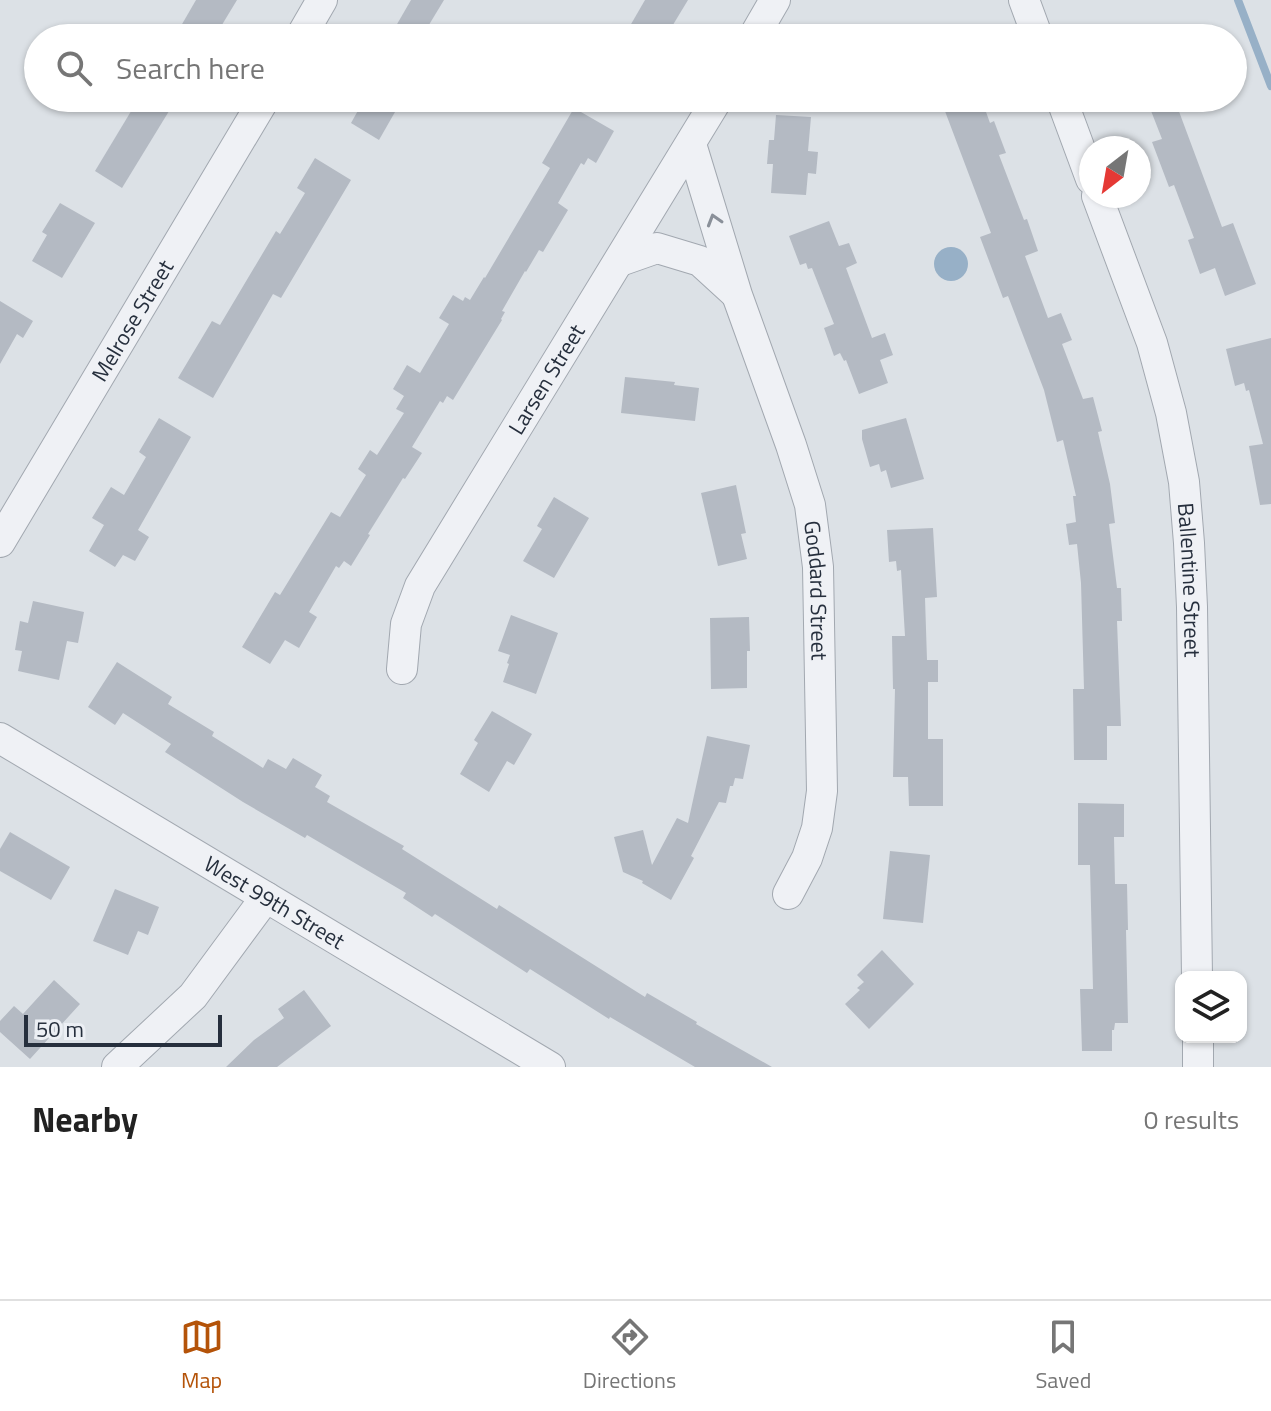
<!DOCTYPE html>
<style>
body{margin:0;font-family:"Titillium Web",sans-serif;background:#f2f2f2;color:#222}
.controls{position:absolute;right:24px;bottom:24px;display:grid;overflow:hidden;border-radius:16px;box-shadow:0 2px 6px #0004}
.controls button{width:72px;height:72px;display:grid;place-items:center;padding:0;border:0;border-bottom:2px solid #e0e0e0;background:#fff;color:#222;font:40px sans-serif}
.compass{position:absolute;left:1079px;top:136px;width:72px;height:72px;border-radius:50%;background:#fff;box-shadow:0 2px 6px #0004;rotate:211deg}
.scale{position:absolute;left:24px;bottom:20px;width:198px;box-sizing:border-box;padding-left:8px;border:4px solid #262f3d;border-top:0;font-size:22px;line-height:28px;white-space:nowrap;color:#262f3d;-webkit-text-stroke:6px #eceff4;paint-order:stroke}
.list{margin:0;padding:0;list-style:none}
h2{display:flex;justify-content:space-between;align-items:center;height:104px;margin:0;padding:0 32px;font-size:34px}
h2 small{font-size:26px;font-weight:400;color:#767676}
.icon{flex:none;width:44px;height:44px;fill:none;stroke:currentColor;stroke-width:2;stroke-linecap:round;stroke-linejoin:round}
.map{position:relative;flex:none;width:1271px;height:1067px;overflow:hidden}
.search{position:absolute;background:#fff;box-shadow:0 2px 6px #0004;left:24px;right:24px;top:24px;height:88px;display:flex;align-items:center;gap:20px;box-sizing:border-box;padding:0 28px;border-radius:44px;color:#767676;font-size:30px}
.sheet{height:232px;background:#fff}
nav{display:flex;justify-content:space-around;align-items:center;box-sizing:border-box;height:112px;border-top:2px solid #e0e0e0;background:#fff;font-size:22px;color:#767676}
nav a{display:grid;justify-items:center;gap:4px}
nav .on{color:#b45309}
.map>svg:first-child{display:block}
.water{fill:#97b0c7}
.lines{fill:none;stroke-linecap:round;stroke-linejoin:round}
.stream{stroke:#97b0c7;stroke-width:8}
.building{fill:#b4bac3}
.minor-casing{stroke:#a2a8b0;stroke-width:32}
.minor{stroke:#eff1f5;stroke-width:30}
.oneway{stroke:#8a9099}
.labels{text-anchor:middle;stroke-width:7;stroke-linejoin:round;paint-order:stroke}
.street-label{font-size:22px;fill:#262f3d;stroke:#eceff4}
</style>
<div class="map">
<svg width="1271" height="1067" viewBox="0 0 1271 1067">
<rect width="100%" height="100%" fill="#dce1e6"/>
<circle class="water" cx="951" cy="264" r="17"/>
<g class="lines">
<polyline class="stream" points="1238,0 1271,86"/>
</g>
<g class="building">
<polygon points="196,0 237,0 214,38 174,38"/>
<polygon points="411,0 444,0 421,38 389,38"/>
<polygon points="645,0 688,0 665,38 623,38"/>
<polygon points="139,98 177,98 122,188 95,171"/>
<polygon points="365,98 403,98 379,140 351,123"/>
<polygon points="940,98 981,98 990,123 994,121 1006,153 999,155 1024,220 1027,219 1038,251 1025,256 1048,318 1061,313 1072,340 1062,344 1083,399 1093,397 1102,431 1098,432 1110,484 1115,523 1109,524 1117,588 1121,588 1122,621 1117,621 1121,726 1107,726 1107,760 1074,760 1073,689 1084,689 1081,583 1077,544 1069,545 1066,524 1076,522 1073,496 1076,496 1063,440 1057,442 1044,390 1008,296 1003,298 980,237 991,233"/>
<polygon points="1146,98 1174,98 1222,227 1233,223 1256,284 1225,296 1215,268 1200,274 1188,240 1194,238 1174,185 1169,187 1152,142 1162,139"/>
<polygon points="574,108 614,131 596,163 588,158 584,165 581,163 558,203 568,210 543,252 539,250 526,272 525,271 502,311 505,312 501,319 502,320 453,400 447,396 443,403 440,401 412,447 422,453 405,479 403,478 368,534 370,535 351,566 344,561 339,568 336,566 309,612 317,617 299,648 285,640 270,664 242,647 275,592 280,595 331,512 340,517 366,475 358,469 370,450 377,455 404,413 396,409 404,396 393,389 407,365 420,373 449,324 439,318 453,295 463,301 465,297 470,300 484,277 485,278 550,168 542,163"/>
<polygon points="776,115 811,117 808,151 818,152 816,174 808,173 806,195 771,193 773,164 767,164 769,140 774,140"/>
<polygon points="315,158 351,180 281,298 273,294 213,398 178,378 212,321 220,325 276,231 280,234 305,193 297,188"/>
<polygon points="60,203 95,223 62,278 32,261 47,235 42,232"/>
<polygon points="829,221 839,246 849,243 857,263 846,268 872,338 885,333 893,355 880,360 888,383 859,394 846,360 844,361 840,353 834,356 824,328 834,324 812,268 808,269 806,263 800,265 789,236"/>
<polygon points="0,301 33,321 23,338 17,334 0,364"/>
<polygon points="1271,338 1271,504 1260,505 1249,446 1263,444 1249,390 1246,391 1244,383 1235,386 1226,349"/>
<polygon points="625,377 675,382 674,385 699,388 695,421 621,413"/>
<polygon points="159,418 191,437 138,530 149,537 135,561 123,555 115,567 89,551 104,525 92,518 111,487 124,495 146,457 139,452"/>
<polygon points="906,418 924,479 891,488 886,470 881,472 879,464 870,467 862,439 862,430"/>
<polygon points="736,485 746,533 741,534 747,559 718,566 701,493"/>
<polygon points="554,497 589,518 554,578 523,561 542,529 537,526"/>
<polygon points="933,528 937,597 925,598 927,660 938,660 938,682 928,682 928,739 943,739 943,806 909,806 908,777 893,777 895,689 893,689 892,636 905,636 901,570 897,571 896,561 889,562 887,530"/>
<polygon points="33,601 84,612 78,643 67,641 59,680 18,671 22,651 15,650 20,621 28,623"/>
<polygon points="511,615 558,633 536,694 503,682 509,664 507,663 510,655 498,651"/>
<polygon points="749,617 750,651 747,651 747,688 711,689 710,618"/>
<polygon points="117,662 172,697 168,704 214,732 212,736 263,768 268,759 286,769 293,758 322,775 315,787 330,796 327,802 404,846 402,849 497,909 499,905 645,997 647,993 697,1022 696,1024 772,1067 695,1067 610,1017 609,1019 530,969 527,973 435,914 432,917 403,898 406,893 307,835 305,838 243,802 165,752 171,744 123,713 115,725 88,707"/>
<polygon points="492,711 532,734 514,765 507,761 489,792 460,774 478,743 474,740"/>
<polygon points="707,736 750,745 743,779 735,778 733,786 730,786 726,803 719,802 691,856 694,858 671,900 642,883 643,881 623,872 614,837 643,830 652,865 677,818 688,823"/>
<polygon points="1078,803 1124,804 1124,837 1114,837 1115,884 1127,884 1128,930 1126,930 1128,1023 1115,1023 1114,1030 1112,1030 1112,1051 1082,1051 1080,989 1093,989 1090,865 1078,865"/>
<polygon points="10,832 70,867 51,900 0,871 0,849"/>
<polygon points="890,851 930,855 923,923 883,919"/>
<polygon points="115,889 159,907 148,935 138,931 128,955 93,941"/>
<polygon points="882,950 914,984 869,1029 845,1004 860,990 857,988 864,982 857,975"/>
<polygon points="54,980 80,1004 30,1059 0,1032 0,1021 14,1006 23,1014"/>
<polygon points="304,990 331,1026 277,1067 226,1067 254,1040 284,1018 278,1009"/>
</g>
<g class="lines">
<defs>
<g id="minor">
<polyline points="1024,0 1038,38"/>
<polyline points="300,38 322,0"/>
<polyline points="753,38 775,0"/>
<polyline points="1061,98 1091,179"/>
<path id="s1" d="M691,144L737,295L791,445L810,505L818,567L822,791L817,828L807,858L788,894"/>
<path id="s2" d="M1097,196L1152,343L1171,413L1184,482L1189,543L1192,607L1197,977"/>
<polyline points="620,261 657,248 700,261 735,293"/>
<path id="s3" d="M0,542L265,98"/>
<path id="s4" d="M402,669L406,624L420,586L718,98"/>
<path id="s5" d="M0,738L550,1067"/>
<polyline points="1198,1037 1198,1067"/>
<polyline points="117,1067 193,996 266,897"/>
</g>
</defs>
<use href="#minor" class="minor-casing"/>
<use href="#minor" class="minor"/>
</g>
<defs><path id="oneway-chevron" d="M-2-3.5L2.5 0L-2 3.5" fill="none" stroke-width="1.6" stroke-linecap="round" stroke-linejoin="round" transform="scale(2)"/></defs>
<use class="oneway" href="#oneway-chevron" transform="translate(714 220) rotate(-107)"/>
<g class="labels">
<g class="street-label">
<text dy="8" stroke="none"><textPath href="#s3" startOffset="258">Melrose Street</textPath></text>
<text dy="8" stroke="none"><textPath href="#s4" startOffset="328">Larsen Street</textPath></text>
<text dy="8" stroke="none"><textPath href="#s2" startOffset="398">Ballentine Street</textPath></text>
<text dy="8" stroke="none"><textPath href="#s1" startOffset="466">Goddard Street</textPath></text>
<text dy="8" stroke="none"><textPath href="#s5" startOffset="320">West 99th Street</textPath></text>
</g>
</g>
</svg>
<div class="controls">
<button><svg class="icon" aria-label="layers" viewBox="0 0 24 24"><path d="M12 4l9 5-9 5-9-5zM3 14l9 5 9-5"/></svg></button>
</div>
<svg class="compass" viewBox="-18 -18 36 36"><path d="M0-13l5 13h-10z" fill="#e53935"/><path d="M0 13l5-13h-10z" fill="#767676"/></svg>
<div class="scale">50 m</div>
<div class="search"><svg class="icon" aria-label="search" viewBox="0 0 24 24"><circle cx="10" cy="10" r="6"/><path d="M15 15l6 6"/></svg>Search here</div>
</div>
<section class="sheet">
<h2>Nearby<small>0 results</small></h2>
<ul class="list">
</ul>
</section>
<nav>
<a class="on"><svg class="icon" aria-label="map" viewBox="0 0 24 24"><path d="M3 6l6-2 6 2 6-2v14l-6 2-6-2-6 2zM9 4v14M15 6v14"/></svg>Map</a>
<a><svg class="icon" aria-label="directions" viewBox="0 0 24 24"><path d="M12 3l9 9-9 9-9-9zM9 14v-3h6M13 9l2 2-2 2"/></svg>Directions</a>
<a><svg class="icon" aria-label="saved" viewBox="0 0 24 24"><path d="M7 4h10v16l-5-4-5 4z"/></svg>Saved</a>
</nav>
